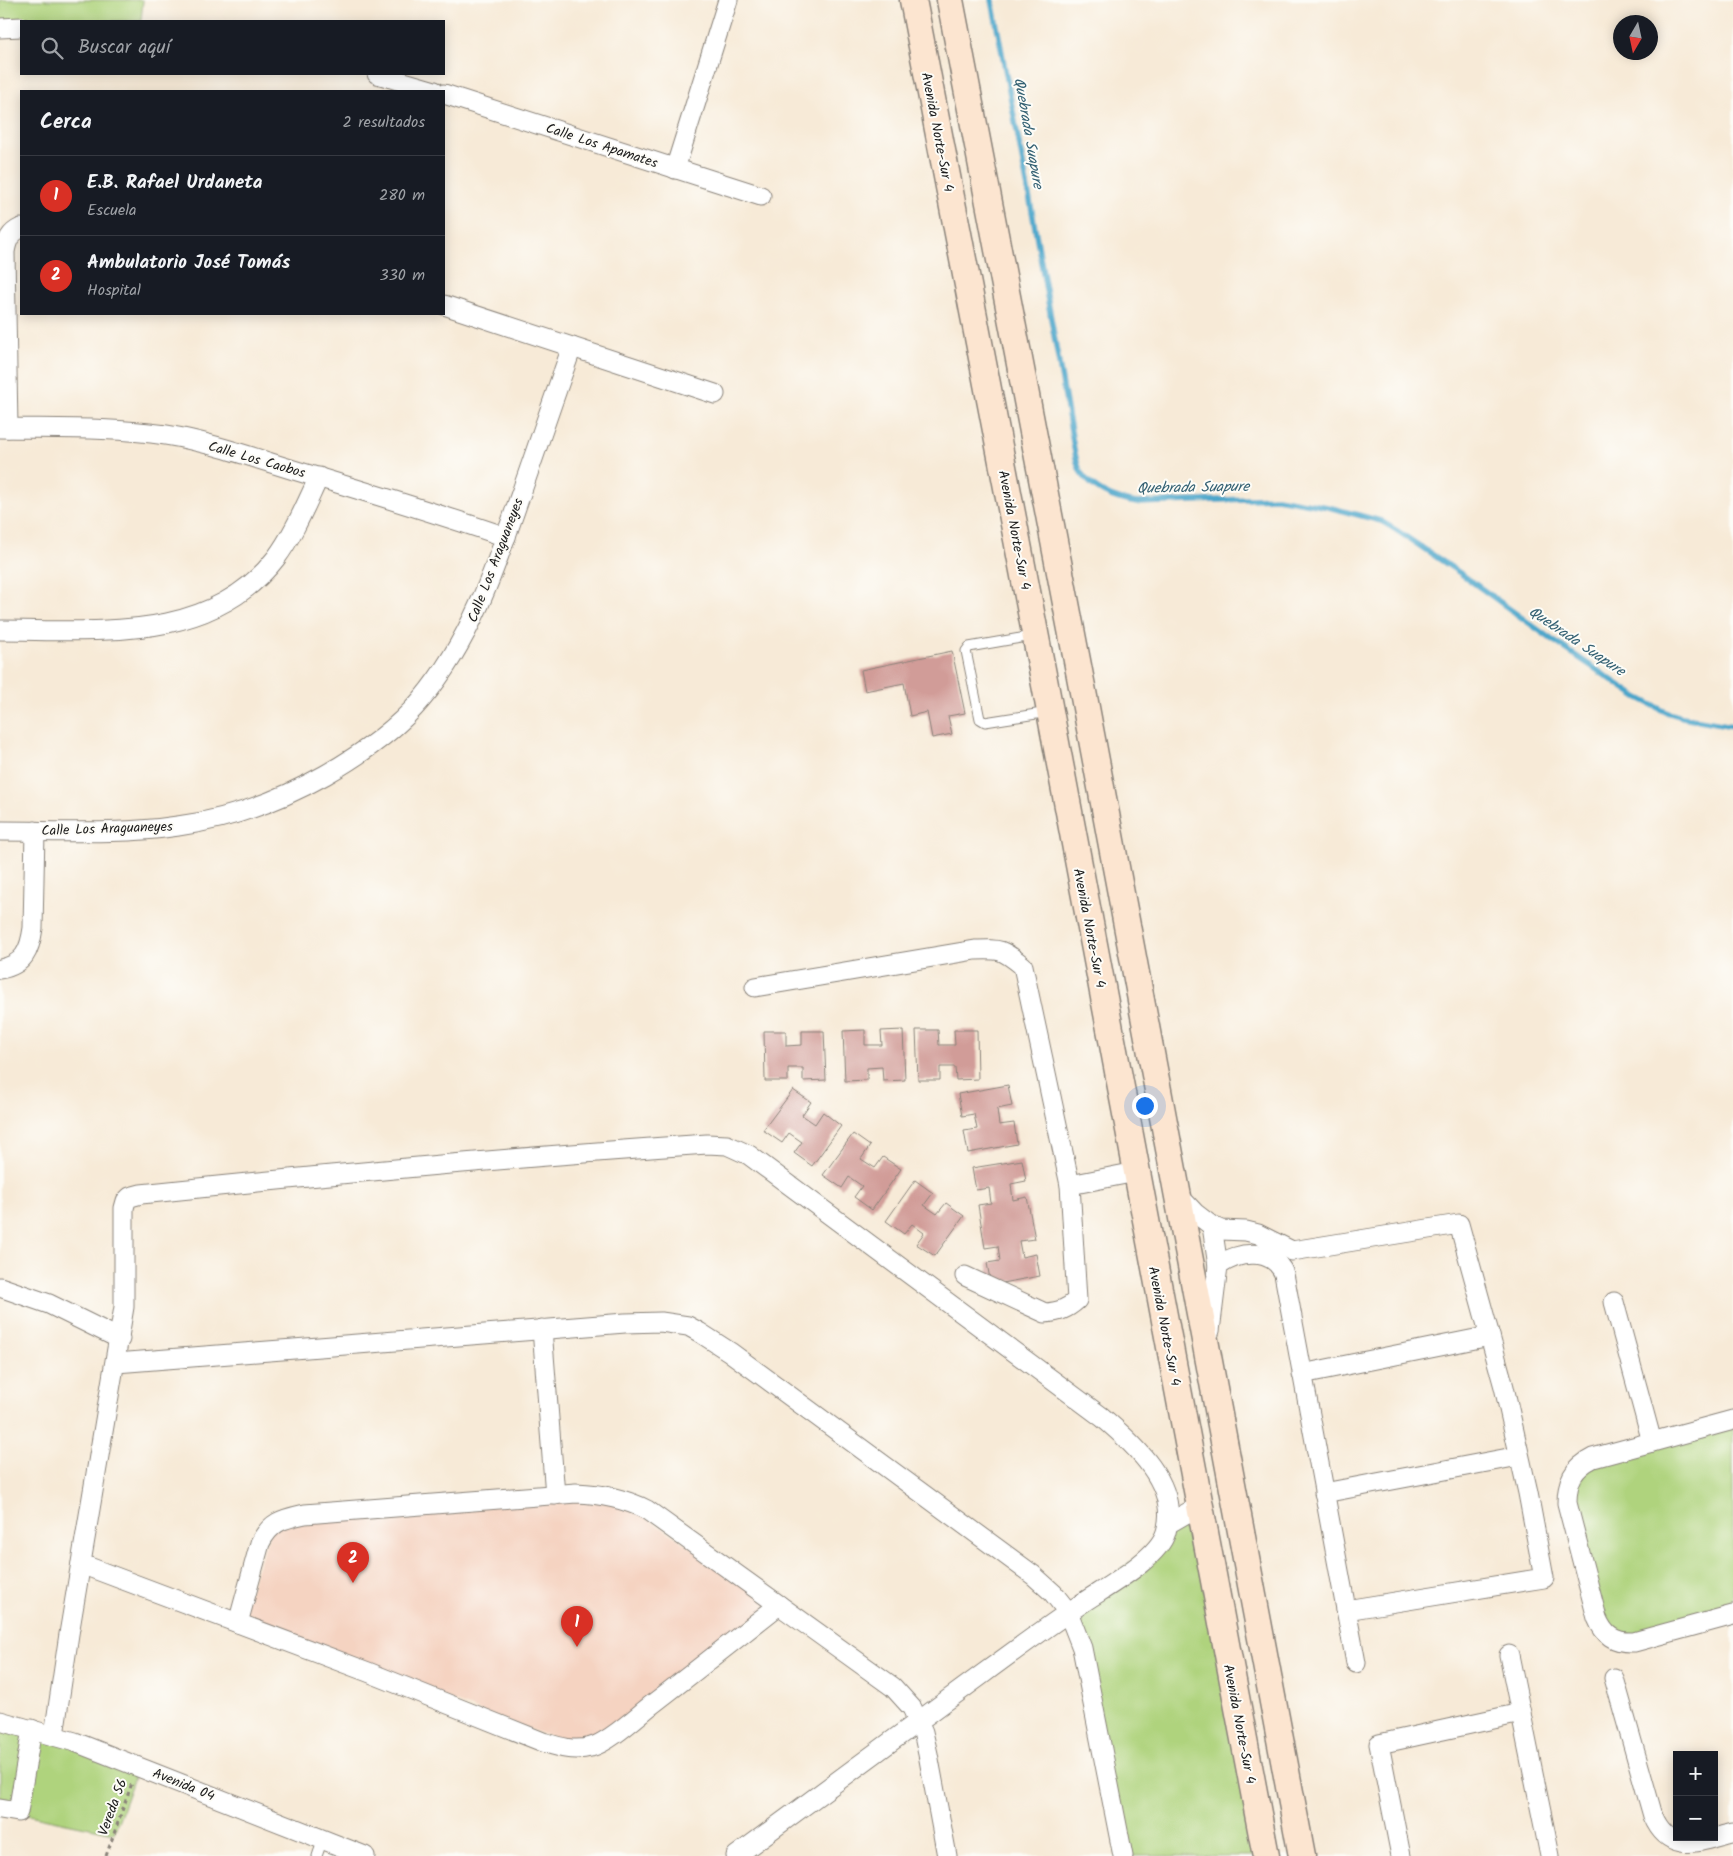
<!DOCTYPE html>
<html lang="es">
<meta charset="utf-8">
<style>
body{margin:0;font-family:Kalam,sans-serif;background:#242831;color:#f1f3f6}
.controls{position:absolute;right:15px;bottom:15px;display:grid;overflow:hidden;border-radius:0px;box-shadow:0 2px 12px #0003}
.controls button{width:45px;height:45px;display:grid;place-items:center;padding:0;border:0;border-bottom:1px solid #363941;background:#171b24;color:#f1f3f6;font:25px sans-serif}
.compass{position:absolute;left:1613px;top:15px;width:45px;height:45px;border-radius:50%;background:#171b24;box-shadow:0 2px 12px #0003;rotate:189deg}
.you{position:absolute;left:1144px;top:1105px;width:18px;height:18px;margin:-12px;border:4px solid #fff;border-radius:50%;background:#1a73e8;box-shadow:0 0 0 8px #1a73e833}
.badge{display:grid;place-items:center;width:32px;height:32px;border-radius:50%;background:#d93025;color:#fff;font-size:16px;font-weight:700}
.pin{position:absolute;translate:-50% -41px;filter:drop-shadow(0 1px 2px #0008)}
.pin::after{content:'';position:absolute;top:26px;width:18px;height:15px;background:inherit;clip-path:polygon(0 0,100% 0,50% 100%)}
.list{margin:0;padding:0;list-style:none}
h2{display:flex;justify-content:space-between;align-items:center;height:65px;margin:0;padding:0 20px;font-size:21px}
h2 small{font-size:16px;font-weight:400;color:#9ea1a6}
.list li{display:grid;grid-template-columns:32px 1fr auto;gap:15px;align-items:center;box-sizing:border-box;height:80px;padding:0 20px;border-top:1px solid #363941}
.list b{display:block;font-size:19px;white-space:nowrap}
.list p{margin:0;font-size:16px;white-space:nowrap;color:#9ea1a6}
.list em{font-size:16px;font-style:normal;color:#9ea1a6}
.icon{flex:none;width:28px;height:28px;fill:none;stroke:currentColor;stroke-width:2;stroke-linecap:round;stroke-linejoin:round}
.map{position:relative;flex:none;width:1733px;height:1856px;overflow:hidden}
.search{position:absolute;background:#171b24;box-shadow:0 2px 12px #0003;left:20px;top:20px;width:425px;height:55px;display:flex;align-items:center;gap:12px;box-sizing:border-box;padding:0 18px;border-radius:0px;color:#9ea1a6;font-size:19px}
.panel{position:absolute;background:#171b24;box-shadow:0 2px 12px #0003;left:20px;top:90px;width:425px;height:225px;border-radius:0px}
.map>svg:first-child{display:block}
.built{fill:#f5d3c1}
.green{fill:#afd37d;stroke:#66784c}
.lines{fill:none;stroke-linecap:round;stroke-linejoin:round}
.stream{stroke:#4ca6ca;stroke-width:5.5}
.building{fill:#d19c98}
.service-casing{stroke:#8a837a;stroke-width:11}
.minor-casing{stroke:#8a837a;stroke-width:21}
.secondary-casing{stroke:#8a837a;stroke-width:29}
.path{stroke:#8a837a;stroke-width:3;stroke-dasharray:4 4;stroke-linecap:butt}
.service{stroke:#fff;stroke-width:9}
.minor{stroke:#fff;stroke-width:19}
.secondary{stroke:#fce5d0;stroke-width:26}
.labels{text-anchor:middle;stroke-width:4;stroke-linejoin:round;paint-order:stroke}
.street-label{font-size:14px;fill:#1c1c1c;stroke:#fdfcf7}
.water-label{font-size:15px;font-style:italic;fill:#346173;stroke:#fdfcf7}
</style>
<div class="map">
<svg width="1733" height="1856" viewBox="0 0 1733 1856">
<rect width="100%" height="100%" fill="#fdfcf7"/>
<filter id="ink" filterUnits="userSpaceOnUse"><feTurbulence type="fractalNoise" baseFrequency=".02" numOctaves="2"/><feDisplacementMap in="SourceGraphic" scale="10" xChannelSelector="R" yChannelSelector="G"/><feConvolveMatrix kernelMatrix="1 2 1 2 8 2 1 2 1" color-interpolation-filters="sRGB"/></filter>
<filter id="wash" filterUnits="userSpaceOnUse"><feTurbulence type="fractalNoise" baseFrequency=".0096" numOctaves="4" result="noise"/><feDisplacementMap in="SourceGraphic" scale="20" xChannelSelector="R" yChannelSelector="G"/><feGaussianBlur stdDeviation="1.12" result="paint"/><feColorMatrix in="noise" values="0 0 0 0 0 0 0 0 0 0 0 0 0 0 0 0 0 1.4 0 .05"/><feComposite in="paint" operator="in"/></filter>
<g filter="url(#wash)">
<rect width="100%" height="100%" fill="#f7ead7"/>
<polygon class="built" points="613,1496 779,1605 584,1749 238,1623 273,1524"/>
<g class="green">
<polygon points="0,0 143,0 141,21 21,21 0,28"/>
<polygon points="1733,1420 1733,1615 1612,1639 1567,1503 1574,1472"/>
<polygon points="1199,1506 1266,1856 1123,1856 1068,1612"/>
<polygon points="0,1721 138,1766 114,1833 0,1809"/>
</g>
<g class="lines">
<path class="stream" d="M992,0L1032,211L1074,448C1076,457 1077,467 1082,474C1096,493 1116,500 1137,503L1277,498L1328,507L1381,521L1396,530L1460,573L1551,639L1637,697L1666,712L1682,717L1733,726"/>
</g>
<g id="blocks">
<g class="building">
<polygon points="952,651 965,713 948,716 952,734 932,738 927,712 910,716 904,683 865,691 861,670"/>
<polygon points="865,1030 865,1045 882,1045 881,1031 903,1030 905,1080 883,1081 882,1067 867,1068 867,1080 845,1081 843,1031"/>
<polygon points="916,1030 938,1030 939,1045 955,1045 954,1030 977,1030 978,1079 956,1080 955,1067 940,1067 940,1080 918,1080"/>
<polygon points="764,1031 786,1031 786,1046 802,1045 802,1031 824,1031 826,1080 803,1081 803,1068 788,1068 788,1081 765,1081"/>
<polygon points="1008,1085 1012,1106 997,1109 999,1125 1014,1123 1017,1144 968,1153 964,1131 977,1129 974,1114 962,1116 958,1094"/>
<polygon points="793,1090 811,1102 802,1115 815,1124 823,1112 841,1126 812,1166 794,1153 802,1142 789,1133 782,1143 763,1130"/>
<polygon points="853,1134 870,1146 861,1159 875,1168 883,1157 901,1169 872,1210 854,1197 862,1186 849,1177 842,1188 823,1175"/>
<polygon points="1022,1160 1026,1181 1011,1184 1013,1200 1027,1197 1035,1239 1019,1241 1022,1257 1036,1254 1040,1276 991,1285 987,1263 1000,1261 998,1246 985,1248 978,1205 991,1203 989,1188 976,1190 972,1168"/>
<polygon points="915,1180 933,1193 924,1205 937,1214 946,1203 964,1216 935,1256 916,1244 924,1233 912,1224 904,1234 886,1221"/>
</g>
</g>
</g>
<g filter="url(#ink)">
<use href="#blocks" fill-opacity="0" stroke="#8a837a" stroke-width="1"/>
<g class="lines">
<defs>
<g id="service">
<polyline points="1032,636 969,647 966,651 980,719 985,722 1049,712"/>
<polyline points="317,1856 323,1839"/>
</g>
<g id="minor">
<polyline points="0,28 21,27"/>
<polyline points="377,74 435,91"/>
<polyline points="444,94 761,196"/>
<polyline points="675,169 728,0"/>
<polyline points="444,305 715,394"/>
<path d="M0,428C56,429 111,427 166,435C210,442 254,458 297,471C367,492 437,513 506,537"/>
<path d="M8,428L5,252C7,240 10,233 21,228"/>
<path d="M0,630C96,630 210,644 276,558C294,534 306,504 319,477"/>
<path d="M0,831C59,831 120,835 178,826C231,819 279,801 325,775C360,755 395,731 421,700C470,642 495,569 519,499C537,448 554,397 572,347"/>
<path d="M0,969C24,965 30,950 33,928L35,831"/>
<path d="M755,987L975,950C1001,949 1002,949 1023,966L1070,1185L1077,1300C1067,1309 1059,1312 1045,1313L965,1276"/>
<polyline points="1070,1185 1136,1172"/>
<polyline points="1177,1194 1195,1213 1212,1226 1221,1230 1246,1231 1258,1234 1292,1251 1459,1224 1504,1387 1528,1493 1544,1578 1346,1610"/>
<polyline points="1212,1226 1218,1266"/>
<polyline points="0,1287 49,1304 120,1339"/>
<polyline points="1614,1302 1652,1442"/>
<polyline points="542,1329 555,1495"/>
<path d="M1210,1331L1218,1266C1238,1251 1273,1247 1284,1274L1356,1663"/>
<polyline points="116,1363 625,1323 661,1322 688,1326 699,1332 730,1352 1033,1575 1053,1593 1068,1612 1082,1648 1123,1856"/>
<polyline points="1302,1374 1490,1336"/>
<path d="M1733,1420L1593,1458C1573,1468 1567,1481 1567,1503L1597,1618C1604,1635 1614,1643 1634,1642L1733,1615"/>
<polyline points="1324,1493 1519,1456"/>
<polyline points="1168,1524 1199,1506"/>
<path d="M81,1564L368,1672L543,1742C559,1747 574,1752 591,1747C608,1743 635,1718 650,1706C693,1673 736,1639 779,1605"/>
<path d="M238,1623L260,1543C271,1521 283,1519 305,1514L576,1493C602,1494 624,1498 647,1510L893,1687L912,1708L923,1732L928,1754L947,1856"/>
<polyline points="1509,1655 1550,1856"/>
<path d="M1614,1678L1653,1816C1670,1856 1700,1841 1733,1833"/>
<polyline points="0,1721 75,1742 365,1856"/>
<path d="M54,1735L69,1634L124,1307V1208L126,1201L130,1197L141,1194C330,1174 518,1157 707,1144L727,1145L749,1155L1102,1417C1134,1444 1180,1485 1166,1532C1158,1560 1102,1589 1078,1606C1033,1636 990,1669 946,1701C876,1753 806,1804 736,1856"/>
<polyline points="0,1809 18,1812 32,1729"/>
<polyline points="1401,1856 1379,1744 1521,1713"/>
</g>
<g id="secondary">
<polyline points="913,0 1046,690 1266,1856"/>
<polyline points="950,0 1084,697 1302,1856"/>
</g>
</defs>
<use href="#service" class="service-casing"/>
<use href="#minor" class="minor-casing"/>
<use href="#secondary" class="secondary-casing"/>
<polyline class="path" points="106,1856 132,1783"/>
<use href="#service" class="service"/>
<use href="#minor" class="minor"/>
<use href="#secondary" class="secondary"/>
</g>
</g>
<g class="labels">
<g class="street-label">
<text transform="translate(938 132) rotate(79)" y="5">Avenida Norte-Sur 4</text>
<text transform="translate(602 145) rotate(18)" y="5">Calle Los Apamates</text>
<text transform="translate(257 459) rotate(16)" y="5">Calle Los Caobos</text>
<text transform="translate(1015 530) rotate(79)" y="5">Avenida Norte-Sur 4</text>
<text transform="translate(495 560) rotate(-69)" y="5">Calle Los Araguaneyes</text>
<text transform="translate(107 828) rotate(-2)" y="5">Calle Los Araguaneyes</text>
<text transform="translate(1090 928) rotate(79)" y="5">Avenida Norte-Sur 4</text>
<text transform="translate(1165 1326) rotate(79)" y="5">Avenida Norte-Sur 4</text>
<text transform="translate(1240 1724) rotate(79)" y="5">Avenida Norte-Sur 4</text>
<text transform="translate(184 1784) rotate(22)" y="5">Avenida 04</text>
<text transform="translate(112 1807) rotate(-70)" y="5">Vereda 56</text>
</g>
<g class="water-label">
<text transform="translate(1029 133) rotate(80)" y="5">Quebrada Suapure</text>
<text transform="translate(1193 487) rotate(-1)" y="5">Quebrada Suapure</text>
<text transform="translate(1577 641) rotate(34)" y="5">Quebrada Suapure</text>
</g>
</g>
</svg>
<div class="controls">
<button>+</button>
<button>−</button>
</div>
<svg class="compass" viewBox="-18 -18 36 36"><path d="M0-13l5 13h-10z" fill="#e53935"/><path d="M0 13l5-13h-10z" fill="#9ea1a6"/></svg>
<div class="you"></div>
<div class="pin badge" style="left:577px;top:1647px">1</div>
<div class="pin badge" style="left:353px;top:1583px">2</div>
<div class="search"><svg class="icon" aria-label="search" viewBox="0 0 24 24"><circle cx="10" cy="10" r="6"/><path d="M15 15l6 6"/></svg>Buscar aquí</div>
<section class="panel">
<h2>Cerca<small>2 resultados</small></h2>
<ul class="list">
<li><span class="badge">1</span><div><b>E.B. Rafael Urdaneta</b><p>Escuela</p></div><em>280 m</em></li>
<li><span class="badge">2</span><div><b>Ambulatorio José Tomás</b><p>Hospital</p></div><em>330 m</em></li>
</ul>
</section>
</div>
